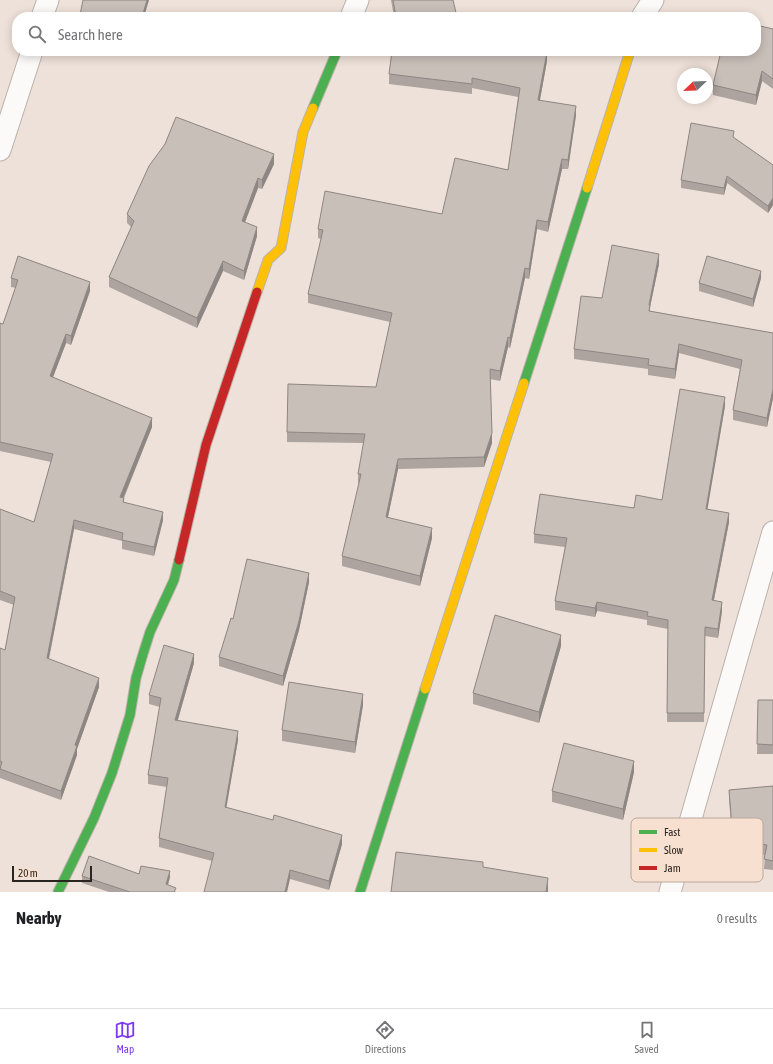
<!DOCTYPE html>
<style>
body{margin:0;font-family:"Asap Condensed",sans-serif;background:#f6f6f6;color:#202124}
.compass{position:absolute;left:677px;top:68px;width:36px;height:36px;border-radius:50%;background:#fff;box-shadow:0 2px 10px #0003;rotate:247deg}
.scale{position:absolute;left:12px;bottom:10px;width:80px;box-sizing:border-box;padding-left:4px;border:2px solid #2c241e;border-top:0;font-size:11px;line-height:14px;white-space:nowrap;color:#2c241e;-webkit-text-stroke:3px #f7e0d0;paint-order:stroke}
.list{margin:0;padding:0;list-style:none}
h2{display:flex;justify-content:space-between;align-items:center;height:52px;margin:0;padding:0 16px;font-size:17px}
h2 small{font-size:13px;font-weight:400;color:#757577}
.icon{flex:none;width:22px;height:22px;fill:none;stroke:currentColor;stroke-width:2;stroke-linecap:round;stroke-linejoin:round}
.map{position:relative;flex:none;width:773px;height:892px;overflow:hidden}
.search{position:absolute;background:#fff;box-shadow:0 2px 10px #0003;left:12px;right:12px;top:12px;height:44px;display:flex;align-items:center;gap:10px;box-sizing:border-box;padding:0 14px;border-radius:16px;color:#757577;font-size:15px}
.sheet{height:116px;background:#fff}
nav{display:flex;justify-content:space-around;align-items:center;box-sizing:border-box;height:56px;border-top:1px solid #e0e0e0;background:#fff;font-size:11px;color:#757577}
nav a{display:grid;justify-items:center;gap:2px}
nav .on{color:#7c3aed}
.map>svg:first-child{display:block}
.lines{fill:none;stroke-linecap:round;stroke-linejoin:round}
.street-casing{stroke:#bbb2ab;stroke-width:23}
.fast-casing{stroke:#bbb2ab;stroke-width:11}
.slow-casing{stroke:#bbb2ab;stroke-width:11}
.jam-casing{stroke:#bbb2ab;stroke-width:11}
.street{stroke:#fcfaf9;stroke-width:21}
.fast{stroke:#4caf50;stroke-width:9}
.slow{stroke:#ffc107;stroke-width:9}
.jam{stroke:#c62828;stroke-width:9}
.wall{fill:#ada49f}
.shaded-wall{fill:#8d8682}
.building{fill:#c9bfb9;stroke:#8d8682}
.key{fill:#f7e0d0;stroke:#baa89b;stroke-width:1}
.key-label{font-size:11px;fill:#2c241e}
</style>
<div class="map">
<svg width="773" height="892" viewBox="0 0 773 892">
<rect width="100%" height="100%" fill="#eee1d9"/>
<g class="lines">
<defs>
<g id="street">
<polyline points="42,17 48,0"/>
<polyline points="351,17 358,0"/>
<polyline points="642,17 653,0"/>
<polyline points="0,150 32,51"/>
<polyline points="670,892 773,532"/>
</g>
<g id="fast">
<polyline points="313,108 337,51"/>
<polyline points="524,383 587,188"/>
<polyline points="58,892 94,818 112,773 130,715 136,678 143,654 150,632 174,580 179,560"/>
<polyline points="360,892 425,689"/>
</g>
<g id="slow">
<polyline points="587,188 630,51"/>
<polyline points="257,292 268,260 281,248 303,132 313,108"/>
<polyline points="425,689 524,383"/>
</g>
<polyline id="jam" points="179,560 206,445 257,292"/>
</defs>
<use href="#street" class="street-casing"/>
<use href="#fast" class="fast-casing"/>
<use href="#slow" class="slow-casing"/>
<use href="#jam" class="jam-casing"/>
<use href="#street" class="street"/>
<use href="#fast" class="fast"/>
<use href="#slow" class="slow"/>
<use href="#jam" class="jam"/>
</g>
<g class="wall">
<polygon points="391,0 453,0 457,17 394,17"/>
<polygon points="80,15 144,17 80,17"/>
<polygon points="773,29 773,89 762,81 756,105 713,95 713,85"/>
<polygon points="547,61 540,100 576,115 568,169 562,169 548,232 537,229 529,279 525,278 510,348 508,347 500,381 490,379 492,443 484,467 398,469 388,517 432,538 420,586 342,566 342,556 359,484 358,483 358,474 364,443 287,442 287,432 376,387 390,322 308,303 308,294 321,239 318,238 318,229 442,214 508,170 518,97 472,88 472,94 389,84 389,74"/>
<polygon points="734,138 773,165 773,205 768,213 727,183 724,195 681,188 681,180"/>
<polygon points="274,164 262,189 258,188 245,222 257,236 244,280 223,271 197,328 109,287 109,277 131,227 127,223 127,214"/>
<polygon points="659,264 650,307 650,311 773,333 773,398 767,427 733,420 733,410 740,369 679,353 675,379 648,375 648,369 574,359 574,349 602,298"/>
<polygon points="11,278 90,291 71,345 66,343 53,377 152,427 124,498 124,502 163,520 154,556 122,549 122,541 74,529 49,659 99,687 77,749 77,755 61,800 0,778 0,648 5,650 14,605 0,600 0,509 34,522 51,462 0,451 0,323 3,324 16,288 11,287"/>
<polygon points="761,278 753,307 699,291 699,283"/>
<polygon points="725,406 707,509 729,522 714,600 722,611 718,638 705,636 704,722 667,722 668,629 647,625 647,620 597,611 595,617 555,610 555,601 565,547 534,543 534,534 662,500"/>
<polygon points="309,582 299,630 283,686 219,666 219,657 233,619"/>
<polygon points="561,646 539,723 473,704 473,693"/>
<polygon points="194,663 178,720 238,740 226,807 342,844 329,890 290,879 212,861 159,847 159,838 167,787 148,784 148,775 160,707 149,704 149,695"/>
<polygon points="758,700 773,700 773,754 757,754"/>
<polygon points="363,705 355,753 282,741 282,730"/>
<polygon points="634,772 623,820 552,802 552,791"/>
<polygon points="773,786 773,870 764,869 765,855 733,849 729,800 729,790"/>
<polygon points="139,874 170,877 168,885 176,892 109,892 82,883 82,876"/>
</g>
<g class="shaded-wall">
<polygon points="147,0 149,0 144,17 142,17"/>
<polygon points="547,52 547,61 538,110 538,100"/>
<polygon points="762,71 762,81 756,105 756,95"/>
<polygon points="576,106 576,115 568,169 568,160"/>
<polygon points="274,154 274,164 262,189 262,180"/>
<polygon points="562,159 562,169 548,232 548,222"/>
<polygon points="727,176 727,183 724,195 724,188"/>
<polygon points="258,178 258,188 242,230 242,221"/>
<polygon points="773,198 773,205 768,213 768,206"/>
<polygon points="537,220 537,229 529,279 529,269"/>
<polygon points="257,227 257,236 244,280 244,271"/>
<polygon points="659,254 659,264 650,307 650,315 649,305"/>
<polygon points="223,261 223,271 197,328 197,318"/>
<polygon points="525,268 525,278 510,348 510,338"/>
<polygon points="761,271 761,278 753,307 753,299"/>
<polygon points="90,282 90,291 71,345 71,336"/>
<polygon points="66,334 66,343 50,385 50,376"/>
<polygon points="508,337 508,347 500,381 500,371"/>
<polygon points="679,344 679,353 675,379 675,369"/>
<polygon points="773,389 773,398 767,427 767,418"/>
<polygon points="725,397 725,406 706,518 706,509"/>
<polygon points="152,418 152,427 120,506 120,497"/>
<polygon points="492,433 492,443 484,467 484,457"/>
<polygon points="398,459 398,469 386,526 386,517"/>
<polygon points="163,512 163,520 154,556 154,547"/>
<polygon points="729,513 729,522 712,609 712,600"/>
<polygon points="74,520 74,529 47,667 47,658"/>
<polygon points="432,528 432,538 420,586 420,576"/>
<polygon points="309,573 309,582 299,630 283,686 283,676"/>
<polygon points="597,602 597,611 595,617 595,608"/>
<polygon points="722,602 722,611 718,638 718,629"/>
<polygon points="561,635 561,646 539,723 539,712"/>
<polygon points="194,654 194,663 175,729 175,720"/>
<polygon points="99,678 99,687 77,749 77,755 61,800 61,791 75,745"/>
<polygon points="363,694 363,705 355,753 355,742"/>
<polygon points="238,731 238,740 225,816 225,807"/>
<polygon points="634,761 634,772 623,820 623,809"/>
<polygon points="342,835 342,844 329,890 329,881"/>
<polygon points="290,870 290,879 287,892 285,892"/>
<polygon points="170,871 170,877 166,891 166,884"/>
<polygon points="548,878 548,892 546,892"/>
</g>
<g class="building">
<polygon points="83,0 147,0 142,17 88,17 80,15"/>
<polygon points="393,0 453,0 457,17 396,17"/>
<polygon points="756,25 773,29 773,79 762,71 756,95 713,85 721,51 756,51"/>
<polygon points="392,51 544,51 547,52 538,100 576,106 568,160 562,159 548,222 537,220 529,269 525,268 510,338 508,337 500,371 490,369 492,433 484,457 398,459 386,517 432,528 420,576 342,556 361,474 358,474 365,434 287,432 288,384 376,387 392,313 308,294 323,230 318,229 325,191 442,214 455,158 508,170 520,88 472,78 472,84 389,74"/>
<polygon points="176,117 274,154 262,180 258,178 242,221 257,227 244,271 223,261 197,318 109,277 134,221 127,214 149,166 165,144"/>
<polygon points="691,123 734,131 733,137 773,165 773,198 768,206 727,176 724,188 681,180"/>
<polygon points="612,245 659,254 649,305 650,305 649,311 773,333 773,389 767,418 733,410 742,360 679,344 675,369 648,365 649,359 574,349 581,296 602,298"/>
<polygon points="18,256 90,282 71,336 66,334 50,376 152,418 120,497 124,498 123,502 163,512 154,547 122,540 123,533 74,520 47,658 99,678 75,745 77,746 61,791 0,769 2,762 0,761 0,648 5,650 15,597 0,591 0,509 34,522 53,454 0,442 0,323 3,324 18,280 11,278"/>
<polygon points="707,256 761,271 753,299 699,283"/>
<polygon points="680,389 725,397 706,509 729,513 712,600 722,602 718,629 705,627 704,713 667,713 668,620 647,616 648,612 597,602 595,608 555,601 567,538 534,534 540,494 634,508 636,495 662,500"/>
<polygon points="247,559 309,573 299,621 283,676 219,657 231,618 233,619"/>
<polygon points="495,615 561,635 539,712 473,693"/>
<polygon points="164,645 194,654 175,720 238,731 225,807 273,820 274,815 342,835 329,881 290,870 285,892 204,892 214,853 159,838 168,778 148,775 161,698 149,695"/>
<polygon points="289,682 363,694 355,742 282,730"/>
<polygon points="758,700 773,700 773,745 757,744"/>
<polygon points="564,743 634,761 623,809 552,791"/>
<polygon points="773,786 773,861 764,859 767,845 733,840 729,790"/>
<polygon points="396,852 483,862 483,867 548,878 546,892 391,892"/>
<polygon points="89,856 139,874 141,866 170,871 166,884 176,888 174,892 130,892 82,876"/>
</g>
<rect x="631" y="818" width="132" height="64" rx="6" class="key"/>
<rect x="639" y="830" width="18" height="4" fill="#4caf50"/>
<rect x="639" y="848" width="18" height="4" fill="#ffc107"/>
<rect x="639" y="866" width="18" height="4" fill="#c62828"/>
<g class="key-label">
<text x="664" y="836">Fast</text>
<text x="664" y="854">Slow</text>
<text x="664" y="872">Jam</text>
</g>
</svg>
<svg class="compass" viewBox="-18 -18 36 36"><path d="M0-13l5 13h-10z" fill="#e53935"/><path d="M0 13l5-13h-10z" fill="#757577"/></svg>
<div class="scale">20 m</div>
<div class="search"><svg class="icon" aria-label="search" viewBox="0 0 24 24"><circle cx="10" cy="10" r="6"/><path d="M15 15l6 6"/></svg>Search here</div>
</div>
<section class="sheet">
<h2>Nearby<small>0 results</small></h2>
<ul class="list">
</ul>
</section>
<nav>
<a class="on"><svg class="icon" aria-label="map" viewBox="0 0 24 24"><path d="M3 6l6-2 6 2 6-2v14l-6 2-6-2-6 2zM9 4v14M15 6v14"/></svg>Map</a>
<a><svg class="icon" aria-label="directions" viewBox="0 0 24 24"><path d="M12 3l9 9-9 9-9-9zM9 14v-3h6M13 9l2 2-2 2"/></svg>Directions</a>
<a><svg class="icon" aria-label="saved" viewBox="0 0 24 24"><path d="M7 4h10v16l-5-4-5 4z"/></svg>Saved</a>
</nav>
